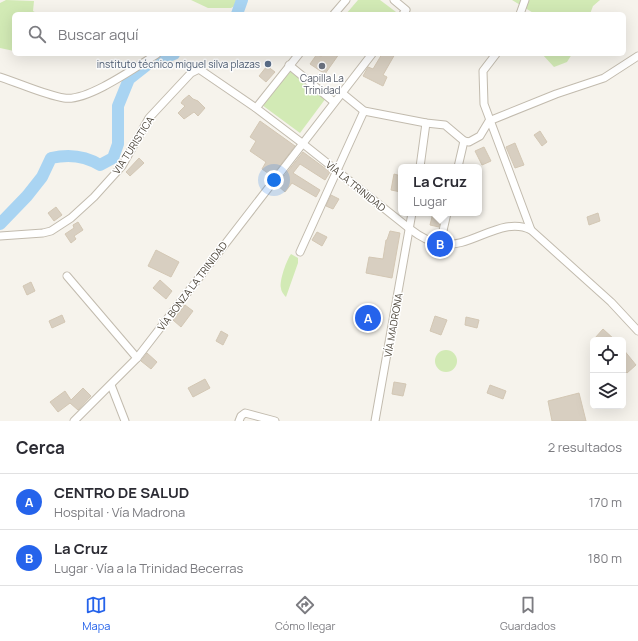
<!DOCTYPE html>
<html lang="es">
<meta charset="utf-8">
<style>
body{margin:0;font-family:Manrope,sans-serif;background:#f7f7f7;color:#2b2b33}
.controls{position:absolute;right:12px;bottom:12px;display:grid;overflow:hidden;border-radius:6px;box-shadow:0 4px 16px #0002}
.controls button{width:36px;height:36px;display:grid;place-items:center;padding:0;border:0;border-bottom:1px solid #e1e1e2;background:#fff;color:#2b2b33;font:20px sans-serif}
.you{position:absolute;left:274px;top:180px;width:14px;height:14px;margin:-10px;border:3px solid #fff;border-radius:50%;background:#1a73e8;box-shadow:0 0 0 6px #1a73e833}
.badge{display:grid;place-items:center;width:26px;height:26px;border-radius:50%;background:#2563eb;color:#fff;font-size:13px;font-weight:700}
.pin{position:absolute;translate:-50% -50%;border:2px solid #fff;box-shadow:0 1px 4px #0006}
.popup{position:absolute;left:398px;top:164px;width:84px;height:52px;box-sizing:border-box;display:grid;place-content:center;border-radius:6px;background:#fff;filter:drop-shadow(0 1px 3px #0005);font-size:13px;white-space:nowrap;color:#7c7c81}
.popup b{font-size:15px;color:#2b2b33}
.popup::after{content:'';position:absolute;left:50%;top:100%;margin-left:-8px;border:8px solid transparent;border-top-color:#fff}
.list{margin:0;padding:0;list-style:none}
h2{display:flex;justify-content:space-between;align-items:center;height:52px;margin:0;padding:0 16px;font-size:17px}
h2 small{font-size:13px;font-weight:400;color:#7c7c81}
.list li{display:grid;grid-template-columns:26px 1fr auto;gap:12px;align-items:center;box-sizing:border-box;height:56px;padding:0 16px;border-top:1px solid #e1e1e2}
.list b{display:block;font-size:15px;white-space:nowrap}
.list p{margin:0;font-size:13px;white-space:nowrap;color:#7c7c81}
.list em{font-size:13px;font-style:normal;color:#7c7c81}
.icon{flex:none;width:22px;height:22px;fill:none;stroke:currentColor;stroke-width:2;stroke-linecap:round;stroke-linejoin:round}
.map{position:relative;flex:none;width:638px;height:421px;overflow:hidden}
.search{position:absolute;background:#fff;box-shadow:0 4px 16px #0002;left:12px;right:12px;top:12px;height:44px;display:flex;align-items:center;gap:10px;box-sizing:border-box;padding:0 14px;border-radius:6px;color:#7c7c81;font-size:15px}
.sheet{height:164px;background:#fff}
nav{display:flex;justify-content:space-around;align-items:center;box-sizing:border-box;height:56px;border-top:1px solid #e1e1e2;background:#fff;font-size:11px;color:#7c7c81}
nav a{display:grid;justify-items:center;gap:2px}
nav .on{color:#2563eb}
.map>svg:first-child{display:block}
.green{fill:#d2eab5}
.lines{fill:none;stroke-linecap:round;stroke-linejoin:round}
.river{stroke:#a9d4f2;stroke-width:12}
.building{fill:#d8cfc1;stroke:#d3c7b4}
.minor-casing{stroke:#c2bbae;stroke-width:9}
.minor{stroke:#fff;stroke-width:7}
.service-dot{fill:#5c6f8a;stroke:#fff;stroke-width:1.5}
.worship-dot{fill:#6b7280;stroke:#fff;stroke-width:1.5}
.labels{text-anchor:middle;stroke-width:3;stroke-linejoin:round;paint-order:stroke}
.service-label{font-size:10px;fill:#4e5e75;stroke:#fff;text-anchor:end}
.worship-label{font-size:10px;fill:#5b616d;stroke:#fff}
.street-label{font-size:10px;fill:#4b4439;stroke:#fff}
</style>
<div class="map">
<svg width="638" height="421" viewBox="0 0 638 421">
<rect width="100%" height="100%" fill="#f6f3ec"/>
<g class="green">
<polygon points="6,0 34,1 33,11 38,14 14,14 14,51 0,48 0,3"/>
<polygon points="191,0 245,0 231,8 208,8"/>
<polygon points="358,0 380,0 396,12 394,14 346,14"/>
<polygon points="512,0 600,0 593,6 590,14 535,14"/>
<polygon points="542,54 572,54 567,62 554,67"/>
<polygon points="288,70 326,98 300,133 262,105"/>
<path d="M291,254L298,258V263L286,297C284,295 281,291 281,288C279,281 287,259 291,254Z"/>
<circle cx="446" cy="361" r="11"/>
</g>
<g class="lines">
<g class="river">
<polyline points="237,14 242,0"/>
<path d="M0,224L27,196L42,177L51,158C68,154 84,155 100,165L113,158L118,144V106L129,79L148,64L174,54"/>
</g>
</g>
<g class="building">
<polygon points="317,54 321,57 323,54 339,54 325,74 310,64"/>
<polygon points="382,54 395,54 383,75 387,77 383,86 363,76 368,67 373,69"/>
<polygon points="267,66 275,72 266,82 259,76"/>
<polygon points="189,95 193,99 198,101 205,108 198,116 194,112 184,119 178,113 185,106 181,103 183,100"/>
<polygon points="260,121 295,146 272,176 262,169 266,162 250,151 256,141 250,137"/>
<polygon points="540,131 547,142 542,146 534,135"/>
<polygon points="515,143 524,165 515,168 506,147"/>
<polygon points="484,147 491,161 482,165 475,151"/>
<polygon points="303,152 330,172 325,180 300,164 293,173 320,190 316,197 292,183 285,192 277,185"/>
<polygon points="139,158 144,163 130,176 126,172"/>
<polygon points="394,174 401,176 401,192 391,190"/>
<polygon points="331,195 339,199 333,209 326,206"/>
<polygon points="56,207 62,215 54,221 48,213"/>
<polygon points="433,213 442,213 439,227 430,225"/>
<polygon points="598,213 600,221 589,225 587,217"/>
<polygon points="78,222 83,230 74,236 76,239 71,243 65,234 74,228 73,225"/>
<polygon points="390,231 400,233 392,278 366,273 369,257 383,259 386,240 387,240"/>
<polygon points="317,232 327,237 322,246 312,240"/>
<polygon points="156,250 179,262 171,277 148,266"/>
<polygon points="160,280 172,291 166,299 153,288"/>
<polygon points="31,282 35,291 27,295 23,286"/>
<polygon points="185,305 193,311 181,327 173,320"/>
<polygon points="62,315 65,322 52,328 49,321"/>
<polygon points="435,316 447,320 441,335 430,331"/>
<polygon points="466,317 479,320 477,328 465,325"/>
<polygon points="603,329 615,340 597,340 595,338"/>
<polygon points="221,331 228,335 223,345 216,341"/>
<polygon points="623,349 636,365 627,373 623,369"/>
<polygon points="147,353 157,362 151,369 141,361"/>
<polygon points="205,379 210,388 193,397 188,388"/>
<polygon points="394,382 406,384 403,396 392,394"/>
<polygon points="490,385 506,391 503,399 487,393"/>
<polygon points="83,388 91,396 78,410 70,403 58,412 50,402 65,391 71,400"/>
<polygon points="579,393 586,421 552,421 548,401"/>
</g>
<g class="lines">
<defs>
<g id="minor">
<polyline points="394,0 406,10 403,14"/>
<polyline points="334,14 346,0"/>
<polyline points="520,14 525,0"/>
<polyline points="496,54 483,71 484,104 531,230"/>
<polyline points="289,65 334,102"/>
<path d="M0,77C19,83 45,95 64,98C87,102 136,67 157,54"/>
<polyline points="342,93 364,111 426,123 445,125 464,141 469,142 480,136 489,121 556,94 604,78 638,56"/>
<polyline points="256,108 299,54"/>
<polyline points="420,167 426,123"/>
<polyline points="458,167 464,141"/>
<path d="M0,236L43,233L51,231L71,218L94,197L122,166L149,118L191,73L199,69L256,108L302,143L410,229C419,236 429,242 441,244C471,249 502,215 531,230L611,302L638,331"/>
<polyline points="440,244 447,213"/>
<polyline points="300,252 364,111"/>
<polyline points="67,276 137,358"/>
<polyline points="111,385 125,421"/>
<polyline points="74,421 137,358 372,54"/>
<polyline points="239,421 241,416 245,413 275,421"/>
<polyline points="375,421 412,213"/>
</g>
</defs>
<use href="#minor" class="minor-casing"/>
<use href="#minor" class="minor"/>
</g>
<circle class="service-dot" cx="268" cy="64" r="4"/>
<circle class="worship-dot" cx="322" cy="66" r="4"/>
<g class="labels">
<g class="service-label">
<text x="260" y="68">instituto técnico miguel silva plazas</text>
</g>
<g class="worship-label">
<text x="322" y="82">Capilla La<tspan x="322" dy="12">Trinidad</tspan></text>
</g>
<g class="street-label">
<text transform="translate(133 145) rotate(-57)" y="4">VIA TURISTICA</text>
<text transform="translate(356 186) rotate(39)" y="4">VÍA LA TRINIDAD</text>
<text transform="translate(192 286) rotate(-53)" y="4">VÍA BONZA LA TRINIDAD</text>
<text transform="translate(393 325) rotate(-80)" y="4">VÍA MADRONA</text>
</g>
</g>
</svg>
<div class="controls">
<button><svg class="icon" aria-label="locate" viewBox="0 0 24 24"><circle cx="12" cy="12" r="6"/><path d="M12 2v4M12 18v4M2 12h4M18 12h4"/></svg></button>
<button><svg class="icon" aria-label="layers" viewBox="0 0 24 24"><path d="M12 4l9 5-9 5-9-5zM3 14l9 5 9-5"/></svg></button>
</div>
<div class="you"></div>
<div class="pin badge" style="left:368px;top:318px">A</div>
<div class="pin badge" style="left:440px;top:244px">B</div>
<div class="popup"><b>La Cruz</b>Lugar</div>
<div class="search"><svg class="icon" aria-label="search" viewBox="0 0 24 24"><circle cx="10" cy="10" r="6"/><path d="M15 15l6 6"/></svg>Buscar aquí</div>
</div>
<section class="sheet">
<h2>Cerca<small>2 resultados</small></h2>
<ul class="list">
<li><span class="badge">A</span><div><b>CENTRO DE SALUD</b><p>Hospital · Vía Madrona</p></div><em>170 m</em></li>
<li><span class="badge">B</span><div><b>La Cruz</b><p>Lugar · Vía a la Trinidad Becerras</p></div><em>180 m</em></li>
</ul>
</section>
<nav>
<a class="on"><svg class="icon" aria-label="map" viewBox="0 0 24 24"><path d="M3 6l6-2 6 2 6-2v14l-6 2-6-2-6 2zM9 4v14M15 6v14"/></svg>Mapa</a>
<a><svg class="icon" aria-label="directions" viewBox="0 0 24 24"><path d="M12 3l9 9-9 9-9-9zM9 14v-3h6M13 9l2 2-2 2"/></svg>Cómo llegar</a>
<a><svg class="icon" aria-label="saved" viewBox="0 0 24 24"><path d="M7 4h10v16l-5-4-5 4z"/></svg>Guardados</a>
</nav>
